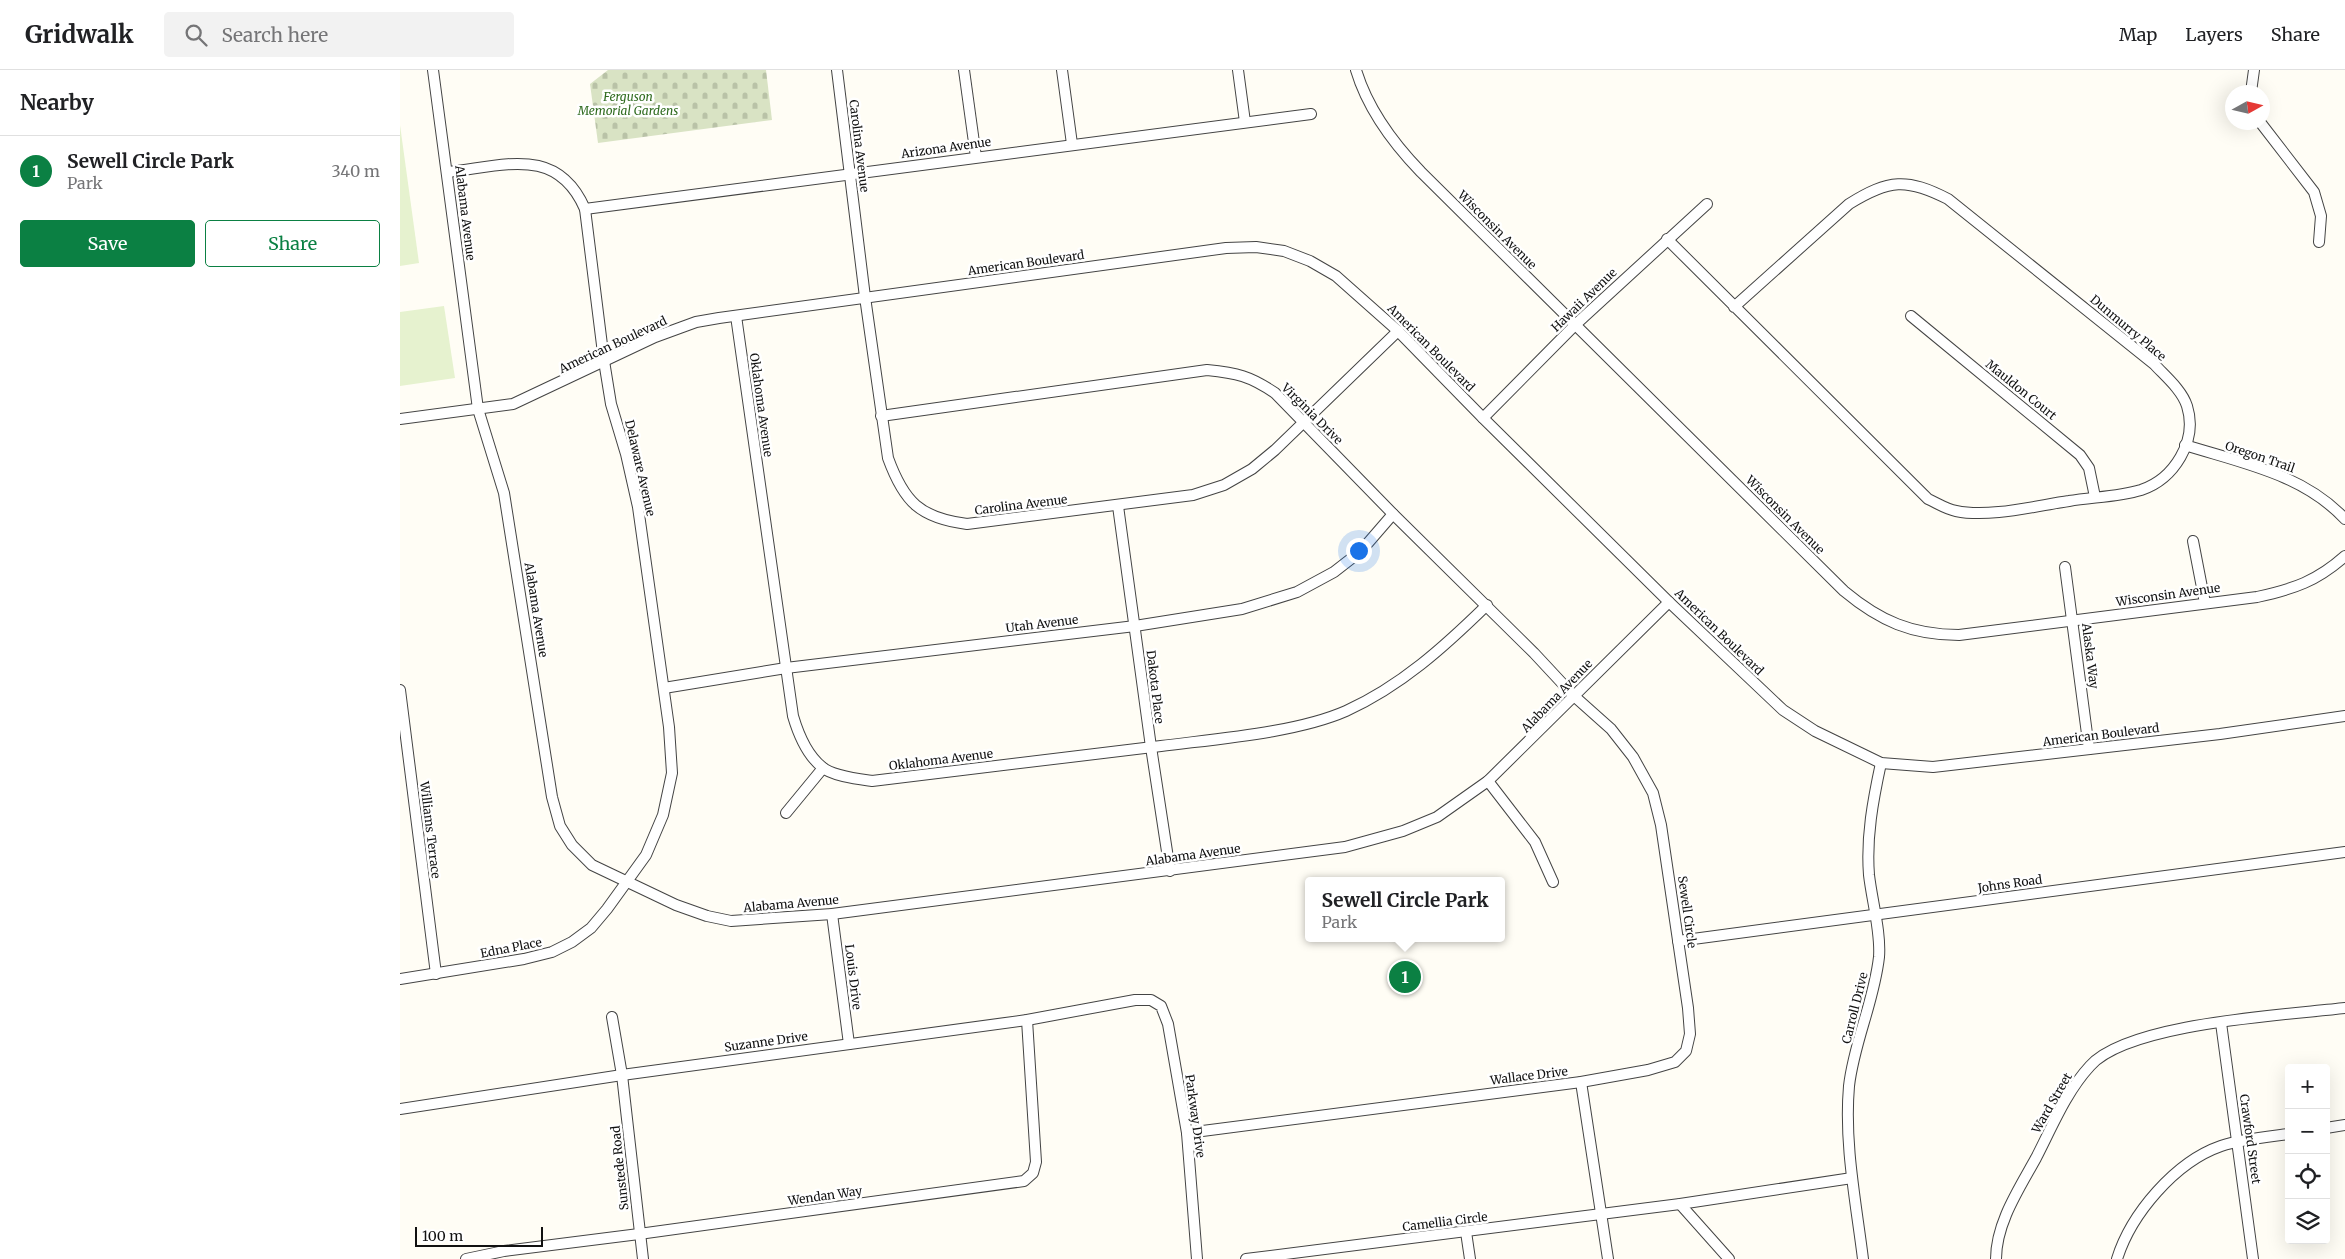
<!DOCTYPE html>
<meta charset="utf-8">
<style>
body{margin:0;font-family:Merriweather,serif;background:#f2f2f2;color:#202124}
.controls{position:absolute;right:15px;bottom:15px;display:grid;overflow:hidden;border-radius:5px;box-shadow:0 5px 20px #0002}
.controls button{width:45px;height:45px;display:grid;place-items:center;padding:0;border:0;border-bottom:1px solid #e0e0e0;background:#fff;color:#202124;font:25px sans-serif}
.compass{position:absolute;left:1825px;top:15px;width:45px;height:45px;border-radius:50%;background:#fff;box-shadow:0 5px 20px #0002;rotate:82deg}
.scale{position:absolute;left:15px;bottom:12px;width:128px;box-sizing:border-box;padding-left:5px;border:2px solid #111;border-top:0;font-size:14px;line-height:18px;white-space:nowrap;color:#111;-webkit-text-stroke:4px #fff;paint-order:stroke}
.you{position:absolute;left:958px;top:480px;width:18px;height:18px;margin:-12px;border:4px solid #fff;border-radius:50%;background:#1a73e8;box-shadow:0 0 0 8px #1a73e833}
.badge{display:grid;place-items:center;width:32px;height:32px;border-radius:50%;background:#0b8043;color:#fff;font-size:16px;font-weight:700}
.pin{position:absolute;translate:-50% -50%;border:2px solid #fff;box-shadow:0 1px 5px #0006}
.popup{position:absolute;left:905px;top:807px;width:200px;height:65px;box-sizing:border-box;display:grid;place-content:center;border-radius:5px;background:#fff;filter:drop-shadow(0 1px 4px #0005);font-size:16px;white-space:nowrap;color:#757577}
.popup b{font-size:19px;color:#202124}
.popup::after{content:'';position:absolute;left:50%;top:100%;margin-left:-10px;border:10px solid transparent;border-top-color:#fff}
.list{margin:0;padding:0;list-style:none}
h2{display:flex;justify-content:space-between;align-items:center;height:65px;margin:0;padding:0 20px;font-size:21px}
h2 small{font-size:16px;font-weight:400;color:#757577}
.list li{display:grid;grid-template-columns:32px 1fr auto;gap:15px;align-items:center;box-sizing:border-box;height:70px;padding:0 20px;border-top:1px solid #e0e0e0}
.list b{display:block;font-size:19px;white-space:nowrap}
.list p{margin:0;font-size:16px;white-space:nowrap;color:#757577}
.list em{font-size:16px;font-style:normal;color:#757577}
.actions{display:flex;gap:10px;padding:15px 20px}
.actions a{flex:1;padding:11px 0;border:1px solid #0b8043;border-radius:5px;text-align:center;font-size:18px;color:#0b8043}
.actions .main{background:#0b8043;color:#fff}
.icon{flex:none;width:28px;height:28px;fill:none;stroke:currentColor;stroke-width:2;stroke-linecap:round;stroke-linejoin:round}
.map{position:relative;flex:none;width:1945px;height:1189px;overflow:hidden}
header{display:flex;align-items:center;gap:30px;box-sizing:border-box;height:70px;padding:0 25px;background:#fff;border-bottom:1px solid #e0e0e0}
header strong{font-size:24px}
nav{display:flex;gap:28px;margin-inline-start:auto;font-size:18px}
.search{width:350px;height:45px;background:#f2f2f2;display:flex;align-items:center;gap:12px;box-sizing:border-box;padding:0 18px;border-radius:5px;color:#757577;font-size:19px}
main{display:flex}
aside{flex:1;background:#fff}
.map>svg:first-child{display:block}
.cemetery{fill:url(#cemetery-stones)}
.pitch{fill:#e6f2cf}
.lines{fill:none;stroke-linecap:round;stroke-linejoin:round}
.minor-casing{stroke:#444;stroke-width:12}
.minor{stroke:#fff;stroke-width:10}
.labels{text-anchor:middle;stroke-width:5;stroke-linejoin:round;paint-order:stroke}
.park-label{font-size:12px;font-style:italic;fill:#2f6b1f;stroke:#fff}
.street-label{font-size:12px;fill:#111;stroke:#fff}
</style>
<header>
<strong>Gridwalk</strong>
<div class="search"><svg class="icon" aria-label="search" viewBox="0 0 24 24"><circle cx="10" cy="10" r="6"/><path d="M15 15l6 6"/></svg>Search here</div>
<nav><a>Map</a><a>Layers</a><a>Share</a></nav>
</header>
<main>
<aside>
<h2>Nearby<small></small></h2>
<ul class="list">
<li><span class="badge">1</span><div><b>Sewell Circle Park</b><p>Park</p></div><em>340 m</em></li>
</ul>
<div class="actions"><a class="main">Save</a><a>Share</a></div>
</aside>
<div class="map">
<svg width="1945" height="1189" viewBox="0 0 1945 1189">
<defs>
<pattern id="cemetery-stones" width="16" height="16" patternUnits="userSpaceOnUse" patternTransform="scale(1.25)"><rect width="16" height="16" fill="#d9e3c4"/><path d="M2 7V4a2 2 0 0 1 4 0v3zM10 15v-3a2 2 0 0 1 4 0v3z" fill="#b9c2a7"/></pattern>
</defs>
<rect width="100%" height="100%" fill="#fffdf5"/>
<polygon class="cemetery" points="208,0 366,0 372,50 198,73 190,14"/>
<g class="pitch">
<polygon points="0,55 19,193 0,196"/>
<polygon points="44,236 55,308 0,316 0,242"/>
</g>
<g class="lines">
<defs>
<g id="minor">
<polyline points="33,0 78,339 104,423 152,727 160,756 172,775 192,795 276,835 307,846 331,851 432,844 945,777 1003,761 1037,747 1088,711 1269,532"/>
<path d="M437,0L465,227L488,388C504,432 520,448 567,454L793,425L824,415L852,399L875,380L998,261"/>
<polyline points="564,0 576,87"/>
<polyline points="662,0 672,74"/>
<polyline points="838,0 845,52"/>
<path d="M956,0C968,40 993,73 1021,102L1444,521C1480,551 1512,565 1559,565L1857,527C1894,519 1917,511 1945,486"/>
<polyline points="1851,22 1854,0"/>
<polyline points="1860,52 1914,122 1921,146 1919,172"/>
<polyline points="185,139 911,44"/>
<path d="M1267,169L1528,429C1537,433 1546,439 1556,441C1589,448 1635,436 1669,431C1692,427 1718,427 1741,420C1774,409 1798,371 1787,336C1782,320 1765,306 1754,294L1548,129C1507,108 1489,109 1449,134L1334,237"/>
<path d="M336,246L393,646C398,663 407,685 422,697C432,706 458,709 472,711C568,700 664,687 761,676C815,669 896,663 946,641C1001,616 1044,577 1087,535"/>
<polyline points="1511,246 1680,385 1689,398 1695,427"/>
<path d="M481,346L807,300C837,303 850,306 875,323L993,444L1134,583L1174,626L1211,659L1233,687L1253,723L1261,755L1288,938L1290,964L1286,981L1275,992L1248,1000L1181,1012L787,1063"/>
<polyline points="1083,348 1175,255 1307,134"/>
<polyline points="0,349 113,334 255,267 296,252 319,248 826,178 856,177 884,181 910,191 936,206 998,261 1083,348 1269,532 1383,640 1415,661 1481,693 1533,697 1820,664 1945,646"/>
<path d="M1785,375C1842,393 1903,404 1945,449"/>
<polyline points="718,436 751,677 770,801"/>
<polyline points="1793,471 1805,533"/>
<polyline points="1665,497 1689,679"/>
<polyline points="264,618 386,598 735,556 842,539 897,522 934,502 961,481 993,444"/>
<polyline points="0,620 36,904"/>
<polyline points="1088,711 1135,772 1153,812"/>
<polyline points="386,743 423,698"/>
<polyline points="432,844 449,974"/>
<polyline points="1278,871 1945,782"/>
<path d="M0,909L124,889L152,882L172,872L191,858L207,839L246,785L263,745L272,703L269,657L238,437L226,384L211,334L204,291L185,139C157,75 104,96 48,102"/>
<polyline points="212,947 222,1005 243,1189"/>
<polyline points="1821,953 1853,1189"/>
<polyline points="1181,1012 1208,1189"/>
<polyline points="0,1039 222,1005 627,950 735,930 751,930 761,936 768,954 787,1063 797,1189"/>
<polyline points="1926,1058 1945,1055"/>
<polyline points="1280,1134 1329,1189"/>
<polyline points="1066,1162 1070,1189"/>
<polyline points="66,1189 104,1181 239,1164 624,1111 633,1103 636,1092 627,950"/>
<polyline points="846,1189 1280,1134 1452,1108"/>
<path d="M1463,1189C1456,1132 1444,1074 1449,1016C1454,972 1474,932 1479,887C1481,862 1472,831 1469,805C1466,767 1473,730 1481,693"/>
<path d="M1596,1189C1596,1153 1619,1119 1636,1088C1652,1057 1666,1022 1690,996C1728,953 1886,945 1945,938"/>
<path d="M1717,1189C1731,1144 1775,1092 1821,1076C1842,1069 1866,1067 1889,1064"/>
</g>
</defs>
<use href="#minor" class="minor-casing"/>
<use href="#minor" class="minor"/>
</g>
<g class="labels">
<g class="park-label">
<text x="228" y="31">Ferguson<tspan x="228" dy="14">Memorial Gardens</tspan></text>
</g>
<g class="street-label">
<text transform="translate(459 76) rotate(83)" y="4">Carolina Avenue</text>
<text transform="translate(546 78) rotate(-8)" y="4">Arizona Avenue</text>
<text transform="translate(65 143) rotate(83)" y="4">Alabama Avenue</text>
<text transform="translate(1097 160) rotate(45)" y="4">Wisconsin Avenue</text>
<text transform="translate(626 193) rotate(-8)" y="4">American Boulevard</text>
<text transform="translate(1184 230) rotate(-44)" y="4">Hawaii Avenue</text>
<text transform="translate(1728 258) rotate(40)" y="4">Dunmurry Place</text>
<text transform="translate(213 275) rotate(-25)" y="4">American Boulevard</text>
<text transform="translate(1031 278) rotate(45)" y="4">American Boulevard</text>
<text transform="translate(1621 320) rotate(39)" y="4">Mauldon Court</text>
<text transform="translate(361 335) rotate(82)" y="4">Oklahoma Avenue</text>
<text transform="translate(912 344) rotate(45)" y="4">Virginia Drive</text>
<text transform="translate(1860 387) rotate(19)" y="4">Oregon Trail</text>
<text transform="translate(240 398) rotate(77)" y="4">Delaware Avenue</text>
<text transform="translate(621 435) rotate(-7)" y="4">Carolina Avenue</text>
<text transform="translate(1385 445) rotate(45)" y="4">Wisconsin Avenue</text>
<text transform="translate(1768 525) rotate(-8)" y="4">Wisconsin Avenue</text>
<text transform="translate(136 540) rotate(81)" y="4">Alabama Avenue</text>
<text transform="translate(642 554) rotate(-7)" y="4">Utah Avenue</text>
<text transform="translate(1319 562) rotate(44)" y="4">American Boulevard</text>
<text transform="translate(1690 586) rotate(83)" y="4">Alaska Way</text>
<text transform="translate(755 617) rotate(83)" y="4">Dakota Place</text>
<text transform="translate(1157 626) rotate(-46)" y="4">Alabama Avenue</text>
<text transform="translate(1701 665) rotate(-7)" y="4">American Boulevard</text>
<text transform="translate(541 690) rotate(-7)" y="4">Oklahoma Avenue</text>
<text transform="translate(30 760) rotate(83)" y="4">Williams Terrace</text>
<text transform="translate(793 785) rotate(-8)" y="4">Alabama Avenue</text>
<text transform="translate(1610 814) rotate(-8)" y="4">Johns Road</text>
<text transform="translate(391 834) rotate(-5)" y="4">Alabama Avenue</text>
<text transform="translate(1287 842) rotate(82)" y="4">Sewell Circle</text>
<text transform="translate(111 878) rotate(-11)" y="4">Edna Place</text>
<text transform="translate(453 907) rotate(83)" y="4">Louis Drive</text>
<text transform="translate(1455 938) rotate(-76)" y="4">Carroll Drive</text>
<text transform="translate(366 972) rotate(-8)" y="4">Suzanne Drive</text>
<text transform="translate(1129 1006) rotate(-7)" y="4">Wallace Drive</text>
<text transform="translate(1652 1033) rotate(-60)" y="4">Ward Street</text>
<text transform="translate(795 1046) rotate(82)" y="4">Parkway Drive</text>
<text transform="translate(1850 1069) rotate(82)" y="4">Crawford Street</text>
<text transform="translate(220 1098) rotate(-96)" y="4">Sunstede Road</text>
<text transform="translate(425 1126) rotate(-8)" y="4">Wendan Way</text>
<text transform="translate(1045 1152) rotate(-7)" y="4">Camellia Circle</text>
</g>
</g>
</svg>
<div class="controls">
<button>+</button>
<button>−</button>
<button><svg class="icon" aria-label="locate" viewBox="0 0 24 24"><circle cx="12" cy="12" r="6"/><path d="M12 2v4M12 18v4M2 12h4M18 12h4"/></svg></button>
<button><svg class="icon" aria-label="layers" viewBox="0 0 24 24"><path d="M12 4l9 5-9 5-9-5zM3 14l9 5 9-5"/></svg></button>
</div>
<svg class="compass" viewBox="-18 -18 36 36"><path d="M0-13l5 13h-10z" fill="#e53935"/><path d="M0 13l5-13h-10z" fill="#757577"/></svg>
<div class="scale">100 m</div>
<div class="you"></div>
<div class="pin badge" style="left:1005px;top:907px">1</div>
<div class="popup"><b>Sewell Circle Park</b>Park</div>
</div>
</main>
